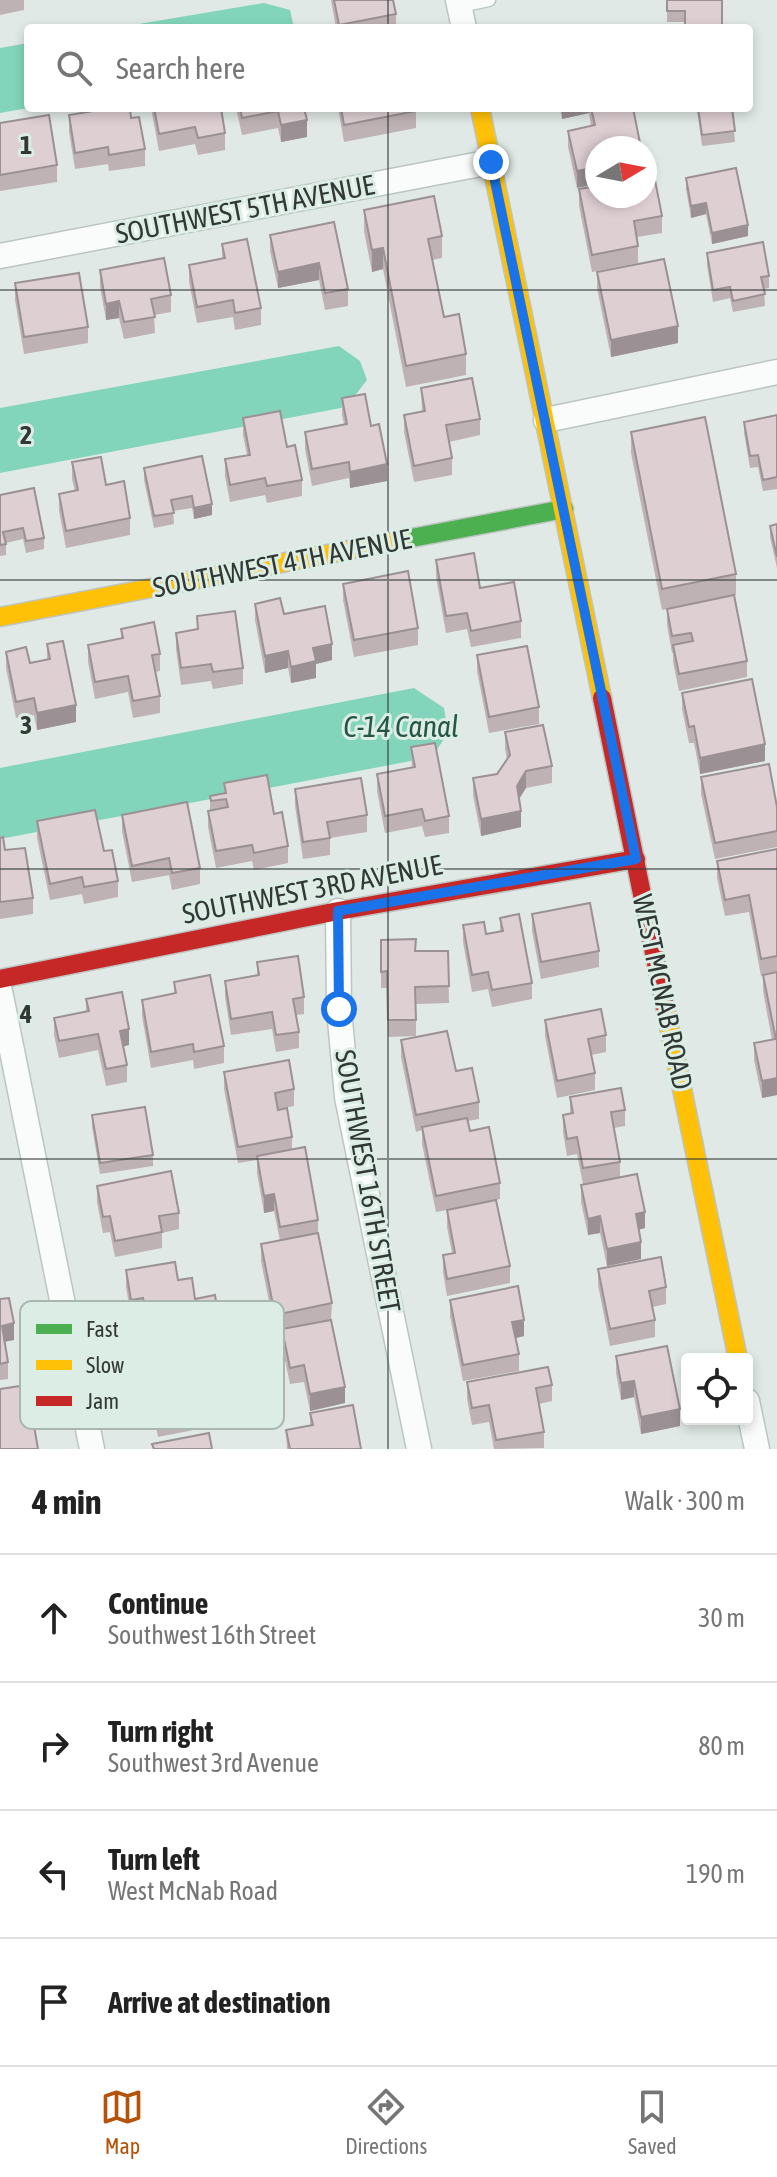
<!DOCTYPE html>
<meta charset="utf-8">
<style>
body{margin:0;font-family:"Asap Condensed",sans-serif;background:#f2f2f2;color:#222}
.controls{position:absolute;right:24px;bottom:24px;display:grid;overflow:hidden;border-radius:8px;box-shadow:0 4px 12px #0003}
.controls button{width:72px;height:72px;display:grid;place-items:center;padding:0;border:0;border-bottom:2px solid #e0e0e0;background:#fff;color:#222;font:40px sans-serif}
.compass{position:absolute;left:585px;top:136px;width:72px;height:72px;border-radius:50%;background:#fff;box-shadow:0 4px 12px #0003;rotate:80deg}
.stop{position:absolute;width:24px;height:24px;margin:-18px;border:6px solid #1a73e8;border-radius:50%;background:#fff}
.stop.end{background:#1a73e8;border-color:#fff;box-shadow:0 2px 8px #0008}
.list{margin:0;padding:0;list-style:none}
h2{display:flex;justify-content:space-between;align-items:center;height:104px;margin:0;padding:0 32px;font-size:34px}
h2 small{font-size:26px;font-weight:400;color:#767676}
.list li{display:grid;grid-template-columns:52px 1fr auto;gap:24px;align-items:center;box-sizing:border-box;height:128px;padding:0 32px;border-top:2px solid #e0e0e0}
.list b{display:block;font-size:30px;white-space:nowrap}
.list p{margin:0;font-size:26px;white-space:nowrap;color:#767676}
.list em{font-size:26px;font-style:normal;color:#767676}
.icon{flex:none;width:44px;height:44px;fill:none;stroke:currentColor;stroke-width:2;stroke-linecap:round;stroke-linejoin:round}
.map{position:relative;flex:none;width:777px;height:1449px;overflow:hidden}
.search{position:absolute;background:#fff;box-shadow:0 4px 12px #0003;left:24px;right:24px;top:24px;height:88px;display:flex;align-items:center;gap:20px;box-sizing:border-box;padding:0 28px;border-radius:8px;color:#767676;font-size:30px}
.sheet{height:616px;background:#fff}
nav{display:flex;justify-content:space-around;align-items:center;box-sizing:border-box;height:112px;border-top:2px solid #e0e0e0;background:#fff;font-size:22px;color:#767676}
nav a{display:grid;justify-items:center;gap:4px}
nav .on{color:#b45309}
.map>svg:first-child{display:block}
.water{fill:#82d5ba}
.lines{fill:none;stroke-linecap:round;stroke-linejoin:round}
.lane-casing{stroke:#bdc5c1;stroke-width:15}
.street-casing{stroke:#bdc5c1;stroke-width:27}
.fast-casing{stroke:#bdc5c1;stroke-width:21}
.slow-casing{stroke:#bdc5c1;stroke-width:21}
.jam-casing{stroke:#bdc5c1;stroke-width:21}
.lane{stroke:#fafcfb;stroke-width:12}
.street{stroke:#fafcfb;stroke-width:24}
.fast{stroke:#4caf50;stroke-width:18}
.slow{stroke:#ffc107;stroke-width:18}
.jam{stroke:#c62828;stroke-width:18}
.wall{fill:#bfb2b5}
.shaded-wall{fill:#9b9194}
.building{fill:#decfd3;stroke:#9b9194;stroke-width:2}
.route{stroke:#1a73e8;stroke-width:10}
.grid{fill:none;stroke:#323836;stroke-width:2;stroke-opacity:0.55}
.labels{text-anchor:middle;stroke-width:6;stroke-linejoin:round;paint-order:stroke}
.street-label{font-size:28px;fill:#323836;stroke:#dcede5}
.water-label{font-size:30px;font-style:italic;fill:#245545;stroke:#dcede5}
.key{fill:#dcede5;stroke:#a9b7b0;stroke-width:2}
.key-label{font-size:22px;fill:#323836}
.grid-label{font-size:26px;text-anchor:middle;font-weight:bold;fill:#323836;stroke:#dcede5;stroke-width:6;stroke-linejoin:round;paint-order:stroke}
</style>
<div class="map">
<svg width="777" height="1449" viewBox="0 0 777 1449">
<rect width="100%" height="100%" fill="#e0e9e5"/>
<g class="water">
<polygon points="264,3 290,10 294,28 115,28"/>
<polygon points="28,43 28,108 0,113 0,48"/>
<polygon points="339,346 360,361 367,380 346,407 0,473 0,408"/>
<polygon points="414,688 444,708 448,733 432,757 0,839 0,768"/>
</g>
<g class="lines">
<defs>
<polyline id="lane" points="460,6 489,0"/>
<g id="street">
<polyline points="458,0 464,28"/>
<polyline points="0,256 491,162"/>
<polyline points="546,420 777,372"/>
<polyline points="338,911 339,1009 347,1097 419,1449"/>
<polyline points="0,991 92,1449"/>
<polyline points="747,1401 757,1449"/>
</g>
<polyline id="fast" points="401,540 564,509"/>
<g id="slow">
<polyline points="480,108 602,698"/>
<polyline points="0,617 401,540"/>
<polyline points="665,1007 738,1359"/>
</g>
<g id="jam">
<polyline points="602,698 665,1007"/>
<polyline points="0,979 338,911 636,859"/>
</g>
</defs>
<use href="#lane" class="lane-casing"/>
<use href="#street" class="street-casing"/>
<use href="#fast" class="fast-casing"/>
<use href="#slow" class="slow-casing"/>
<use href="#jam" class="jam-casing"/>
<use href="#lane" class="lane"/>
<use href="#street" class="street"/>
<use href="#fast" class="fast"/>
<use href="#slow" class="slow"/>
<use href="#jam" class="jam"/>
</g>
<g class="wall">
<polygon points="0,0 24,0 24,10 0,15"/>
<polygon points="331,0 393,0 396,14 396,28 336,28"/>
<polygon points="667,0 722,28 685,22 667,22"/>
<polygon points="103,108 130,108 131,118 145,149 145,166 109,171 108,164 75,169 69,132 69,115 103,110"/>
<polygon points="151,108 221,108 225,133 225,150 198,155 195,144 159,151"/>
<polygon points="236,108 304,108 307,137 281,142 278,128 242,135"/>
<polygon points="338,108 416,108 416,128 344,142"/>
<polygon points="560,108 633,108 577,188 568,147 568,131 591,126 589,113 562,119"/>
<polygon points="689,108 732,108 735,142 702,146 697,110 689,111"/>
<polygon points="0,123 57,165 57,182 0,191"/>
<polygon points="686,178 748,236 712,244 706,214 691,218 686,189"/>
<polygon points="579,189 662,216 662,233 637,237 638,246 638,263 592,272 579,206"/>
<polygon points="364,210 442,236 442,258 432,260 444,317 466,354 466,375 406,387 383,269 372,272 364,231"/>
<polygon points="334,222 348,289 348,306 325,310 319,280 278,288 270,251 270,235"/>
<polygon points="222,244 261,308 261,325 235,330 233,317 197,323 189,282 189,265 222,259"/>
<polygon points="707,253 769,276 769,288 764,289 765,306 733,312 730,298 713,302 707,265"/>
<polygon points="100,270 171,295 171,312 154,315 155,333 124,339 119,318 106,320 100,287"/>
<polygon points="597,272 678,343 611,357 597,288"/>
<polygon points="15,283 88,327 88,343 24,354 15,300"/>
<polygon points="421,388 480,419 480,435 449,442 452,458 452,475 414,482 404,432 404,415 422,411"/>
<polygon points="342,398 371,426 387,481 350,488 349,478 312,486 305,449 305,432 344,424 342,415"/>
<polygon points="777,415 777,489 763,491 758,467 750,468 744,433 744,422"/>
<polygon points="243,418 287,447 302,480 302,496 267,503 265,495 230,502 225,476 225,459 247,455 243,435"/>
<polygon points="631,432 736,574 736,595 734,596 747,661 747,677 679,691 673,662 673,653 672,653 667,625 667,609 662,610 631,453"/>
<polygon points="202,456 212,515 194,519 192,508 173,511 174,524 154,528 144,480 144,468"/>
<polygon points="72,462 130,518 130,535 66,548 59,511 59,494 75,491 72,479"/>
<polygon points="0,495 44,538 44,549 26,553 23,539 6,543 6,555 0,556"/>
<polygon points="777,524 777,568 770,537 770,526"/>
<polygon points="436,560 480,588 521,621 521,638 471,647 467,629 446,633 436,577"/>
<polygon points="343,584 418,628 418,645 354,657 343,600"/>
<polygon points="255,604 284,614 332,660 316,664 316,678 291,683 288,668 265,673 255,620"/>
<polygon points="197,616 243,668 243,684 213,689 211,681 181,685 176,649 176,633 197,630"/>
<polygon points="121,629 160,654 160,671 155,672 160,696 160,713 133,718 128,692 95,699 88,662 88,645 121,639"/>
<polygon points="47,644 76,722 37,730 34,715 16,718 6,668 6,652 30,663 47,660"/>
<polygon points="477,655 539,707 539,724 489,733 477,671"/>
<polygon points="682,693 765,761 700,774 694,743 689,743 682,709"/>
<polygon points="505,732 552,766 552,783 526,788 519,799 521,827 481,836 473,795 473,778 497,774 507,759 505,749"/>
<polygon points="411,747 449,816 449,833 425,837 422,826 385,833 377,791 377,774 412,768"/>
<polygon points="701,777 777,807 777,847 715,859 701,794"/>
<polygon points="224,783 274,814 288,846 288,863 254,870 252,861 216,868 208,827 208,811 210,810 210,796 224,794"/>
<polygon points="295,789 367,815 367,832 330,838 330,855 303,859 295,806"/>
<polygon points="122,815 200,868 200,884 172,890 169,875 132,882 122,831"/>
<polygon points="37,821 104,851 118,881 118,897 84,904 82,894 50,900 37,838"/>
<polygon points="0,838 5,850 33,898 33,914 0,919"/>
<polygon points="777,849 777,1095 762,1098 754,1060 754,1043 772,1040 763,991 763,975 761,976 749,912 725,916 717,878 717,861"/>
<polygon points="532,914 599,951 599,967 541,979 532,931"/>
<polygon points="500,918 532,983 532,999 492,1007 488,989 472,992 463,942 463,925 486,934 500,931"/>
<polygon points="381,940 415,951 448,951 449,1003 416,1004 416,1036 388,1037 387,988 381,988"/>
<polygon points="257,962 304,997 304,1014 296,1015 299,1032 299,1048 276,1052 272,1029 231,1035 225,997 225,981 257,976"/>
<polygon points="174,982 224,1046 224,1063 194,1069 193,1060 151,1068 142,1016 142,1000 174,994"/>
<polygon points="86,999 129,1045 123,1047 127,1065 127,1082 106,1086 98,1050 59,1058 54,1035 54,1018 86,1012"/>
<polygon points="545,1020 606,1035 606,1052 591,1055 595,1073 595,1090 557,1098 545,1036"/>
<polygon points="401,1040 456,1071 479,1102 479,1119 468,1121 470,1131 500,1183 500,1199 496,1200 510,1266 510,1283 447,1296 443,1272 443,1255 452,1253 447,1227 447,1210 452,1209 436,1212 422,1144 422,1130 416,1132 401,1057"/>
<polygon points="224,1072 294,1089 294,1106 278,1109 292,1137 292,1150 318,1220 318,1236 332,1303 331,1320 345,1403 310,1411 304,1382 290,1384 282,1346 282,1330 275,1332 261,1261 261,1244 280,1241 274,1211 264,1213 257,1173 257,1160 238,1163 224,1089"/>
<polygon points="570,1097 625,1110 625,1126 614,1128 620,1162 620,1177 645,1228 639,1230 641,1259 607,1266 600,1233 588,1235 581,1202 581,1185 583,1184 577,1154 567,1156 563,1132 563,1115 570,1114"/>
<polygon points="92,1115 153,1155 153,1166 100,1174 92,1127"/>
<polygon points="97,1186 179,1213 179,1229 162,1233 162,1248 115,1257 110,1232 103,1233 97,1202"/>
<polygon points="598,1269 666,1287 666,1304 652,1307 655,1320 655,1337 610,1346 598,1285"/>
<polygon points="126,1270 178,1280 220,1326 220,1343 138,1357 134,1334 134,1318 144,1316 143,1314 131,1316 126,1287"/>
<polygon points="0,1299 14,1340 5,1342 8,1362 8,1379 0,1380"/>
<polygon points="450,1300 524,1336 515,1338 519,1354 519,1371 463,1381 450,1316"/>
<polygon points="616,1356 680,1426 641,1434 634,1397 621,1400 616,1373"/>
<polygon points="133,1361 214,1409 214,1426 158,1437 150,1393 137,1396 133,1378"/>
<polygon points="467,1382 552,1385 552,1401 539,1404 544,1432 544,1448 494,1449 489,1422 472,1425 467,1399"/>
<polygon points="310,1413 361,1449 287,1449 286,1430 310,1425"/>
</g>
<g class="shaded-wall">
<polygon points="562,108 589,108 589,113 562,119"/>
<polygon points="307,120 307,137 281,142 281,125"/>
<polygon points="597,167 597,184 577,188 577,171"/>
<polygon points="706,203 706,214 691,218 691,206"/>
<polygon points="748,225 748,236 712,244 712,233"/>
<polygon points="383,248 383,269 372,272 372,250"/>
<polygon points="319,263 319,280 278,288 278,272"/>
<polygon points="119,301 119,318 106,320 106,304"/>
<polygon points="678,326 678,343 611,357 611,340"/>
<polygon points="387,464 387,481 350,488 350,472"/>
<polygon points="212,504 212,515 194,519 194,508"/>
<polygon points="332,644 332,660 316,664 316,678 291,683 291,667 313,648"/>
<polygon points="288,651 288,668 265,673 265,656"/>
<polygon points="76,705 76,722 37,730 37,713"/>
<polygon points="765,744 765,761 700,774 700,758"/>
<polygon points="526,771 526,788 517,802 517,786"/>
<polygon points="521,811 521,827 481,836 481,819"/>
<polygon points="129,1029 129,1045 120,1047 120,1031"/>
<polygon points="777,1078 777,1095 762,1098 762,1081"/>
<polygon points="274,1194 274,1211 264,1213 264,1196"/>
<polygon points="645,1212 645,1228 636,1230 636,1214"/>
<polygon points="600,1216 600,1233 588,1235 588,1219"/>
<polygon points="641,1242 641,1259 607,1266 607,1249"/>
<polygon points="524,1320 524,1336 512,1339 512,1322"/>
<polygon points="14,1323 14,1340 2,1342 2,1326"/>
<polygon points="150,1376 150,1393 137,1396 137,1379"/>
<polygon points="634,1381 634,1397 621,1400 621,1383"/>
<polygon points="345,1387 345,1403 310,1411 310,1394"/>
<polygon points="680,1409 680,1426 641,1434 641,1417"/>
</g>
<g class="building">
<polygon points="334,0 393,0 396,14 339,25"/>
<polygon points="667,0 722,0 722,28 685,28 685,11 667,11"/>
<polygon points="106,108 130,108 131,118 139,117 145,149 109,155 108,147 75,153 69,115 106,109"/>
<polygon points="154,108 221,108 225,133 198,138 195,127 159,134"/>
<polygon points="240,108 304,108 307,120 281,125 278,111 242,118"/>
<polygon points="341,108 416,108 416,111 344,125"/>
<polygon points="591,108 633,108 641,148 597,148 597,167 577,171 568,131 595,125"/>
<polygon points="698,108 732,108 735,131 702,135"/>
<polygon points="49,115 57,165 0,175 0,123"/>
<polygon points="736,168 748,225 712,233 706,203 691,206 686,178"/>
<polygon points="654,175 662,216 634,221 638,246 592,255 579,189 597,186 597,196 645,196 645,176"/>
<polygon points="434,196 442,236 428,239 444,317 459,314 466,354 406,366 383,248 372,250 364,210"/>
<polygon points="334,222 348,289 325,293 319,263 278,272 270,235"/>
<polygon points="247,239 261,308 235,313 233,300 197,307 189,265 225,258 222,244"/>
<polygon points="763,242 769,276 761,277 765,294 733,301 730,287 713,290 707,253"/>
<polygon points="164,258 171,295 151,299 155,317 124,322 119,301 106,304 100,270"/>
<polygon points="664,259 678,326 611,340 597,272"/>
<polygon points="79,273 88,327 24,337 15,283"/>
<polygon points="472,378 480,419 446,425 452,458 414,466 404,415 425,411 421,388"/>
<polygon points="365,394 371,426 379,424 387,464 350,472 349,462 312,469 305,432 347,424 342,398"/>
<polygon points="280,411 287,447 295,445 302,480 267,486 265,478 230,485 225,459 250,455 243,418"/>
<polygon points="777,415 777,477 763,480 758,455 750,456 744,422"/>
<polygon points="705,417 736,574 662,589 631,432"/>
<polygon points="202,456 212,504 194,508 192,496 171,500 174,513 154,516 144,468"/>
<polygon points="101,457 106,485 124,481 130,518 66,531 59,494 78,490 72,462"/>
<polygon points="34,488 44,538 26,541 23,528 3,532 6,544 0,545 0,495"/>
<polygon points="777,524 777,557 770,526"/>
<polygon points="474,553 480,588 514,582 521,621 471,631 467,613 446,616 436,560"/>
<polygon points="408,571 418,628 354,640 343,584"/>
<polygon points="734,595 747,661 679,674 673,645 693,641 691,633 672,636 667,609"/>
<polygon points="280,598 284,614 325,606 332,644 313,648 316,661 291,667 288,651 265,656 255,604"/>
<polygon points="235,611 243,668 213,672 211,664 181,668 176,633 198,629 197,616"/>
<polygon points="154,622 160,654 152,655 160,696 133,701 128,676 95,682 88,645 123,638 121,629"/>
<polygon points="63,641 76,705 37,713 34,698 16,702 6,652 26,647 30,663 50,659 47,644"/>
<polygon points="527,646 539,707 489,717 477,655"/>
<polygon points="752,679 765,744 700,758 694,726 689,727 682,693"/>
<polygon points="543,725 552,766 526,771 517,786 521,811 481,819 473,778 497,774 510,755 505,732"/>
<polygon points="435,743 449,816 425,821 422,809 385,816 377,774 415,767 411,747"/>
<polygon points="769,764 777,807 777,831 715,843 701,777"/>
<polygon points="267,775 274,814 282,812 288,846 254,853 252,845 216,851 208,811 228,807 226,799 211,801 210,796 226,793 224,783"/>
<polygon points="361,778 367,815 327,822 330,838 303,842 295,789"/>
<polygon points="187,802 200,868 172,873 169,858 132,866 122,815"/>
<polygon points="95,810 104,851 112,850 118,881 84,887 82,877 50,884 37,821"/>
<polygon points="3,837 5,850 25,848 33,898 0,902 0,838"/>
<polygon points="777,849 777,956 761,959 749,895 725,900 717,861"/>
<polygon points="590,903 599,951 541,962 532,914"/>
<polygon points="519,914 532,983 492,990 488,972 472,975 463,925 484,922 486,934 503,931 500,918"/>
<polygon points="416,939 415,951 448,951 449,986 415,987 416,1020 388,1020 387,971 381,972 381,940"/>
<polygon points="298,956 304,997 293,999 299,1032 276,1035 272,1012 231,1019 225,981 259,975 257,962"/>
<polygon points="777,972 777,1078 762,1081 754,1043 776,1039 763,975"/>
<polygon points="210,975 224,1046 194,1052 193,1044 151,1052 142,1000 176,993 174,982"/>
<polygon points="122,992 129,1029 120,1031 127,1065 106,1069 98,1034 59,1041 54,1018 89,1011 86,999"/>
<polygon points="601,1009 606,1035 588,1039 595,1073 557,1081 545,1020"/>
<polygon points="447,1031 456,1071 472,1068 479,1102 416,1115 401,1040"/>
<polygon points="289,1060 294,1089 275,1093 278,1110 287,1108 292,1137 238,1147 224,1072"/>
<polygon points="621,1088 625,1110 611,1112 620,1162 583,1168 577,1137 567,1139 563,1115 573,1113 570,1097"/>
<polygon points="145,1107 153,1155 100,1163 92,1115"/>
<polygon points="467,1118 470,1131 489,1127 500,1183 436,1196 422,1127"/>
<polygon points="305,1147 318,1220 280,1227 274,1194 264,1196 257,1156"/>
<polygon points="171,1171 179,1213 159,1216 162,1232 115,1241 110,1216 103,1217 97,1186"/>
<polygon points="637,1174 645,1212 636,1214 641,1242 607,1249 600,1216 588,1219 581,1185"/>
<polygon points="496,1200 510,1266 447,1279 443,1255 455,1253 447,1210"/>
<polygon points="318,1233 332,1303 275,1315 261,1244"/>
<polygon points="661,1257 666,1287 649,1291 655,1320 610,1329 598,1269"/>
<polygon points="175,1262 178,1280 192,1278 195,1299 215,1295 220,1326 138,1340 134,1318 146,1315 143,1298 131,1300 126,1270"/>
<polygon points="518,1286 524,1320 512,1322 519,1354 463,1365 450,1300"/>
<polygon points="9,1298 14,1323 2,1326 8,1362 0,1364 0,1299"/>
<polygon points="331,1320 345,1387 310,1394 304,1365 290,1368 282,1329"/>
<polygon points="667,1346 680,1409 641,1417 634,1381 621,1383 616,1356"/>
<polygon points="548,1367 552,1385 536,1388 544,1432 496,1440 489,1405 472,1408 467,1382"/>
<polygon points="27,1385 38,1449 0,1449 0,1389"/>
<polygon points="353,1405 361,1449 290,1449 286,1430 313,1425 310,1413"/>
<polygon points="209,1433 212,1449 154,1449 152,1444"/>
</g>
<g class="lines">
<polyline class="route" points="339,1009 338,911 636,859 491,162"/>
</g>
<path class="grid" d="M388,0V28M388,108V1449M0,290H777M0,580H777M0,869H777M0,1159H777"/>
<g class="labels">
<g class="street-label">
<text transform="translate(245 209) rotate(-11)" y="10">SOUTHWEST 5TH AVENUE</text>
<text transform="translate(282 563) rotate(-11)" y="10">SOUTHWEST 4TH AVENUE</text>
<text transform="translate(312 889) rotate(-11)" y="10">SOUTHWEST 3RD AVENUE</text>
<text transform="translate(663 992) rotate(78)" y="10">WEST MCNAB ROAD</text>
<text transform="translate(368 1181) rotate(80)" y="10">SOUTHWEST 16TH STREET</text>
</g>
<g class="water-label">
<text x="401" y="737">C-14 Canal</text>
</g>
</g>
<rect x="20" y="1301" width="264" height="128" rx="12" class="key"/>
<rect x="36" y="1324" width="36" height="10" fill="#4caf50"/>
<rect x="36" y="1360" width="36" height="10" fill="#ffc107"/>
<rect x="36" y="1396" width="36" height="10" fill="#c62828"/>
<g class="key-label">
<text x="86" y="1337">Fast</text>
<text x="86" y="1373">Slow</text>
<text x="86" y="1409">Jam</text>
</g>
<g class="grid-label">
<text x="26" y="154">1</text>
<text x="26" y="444">2</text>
<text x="26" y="734">3</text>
<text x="26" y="1023">4</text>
</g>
</svg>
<div class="controls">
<button><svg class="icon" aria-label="locate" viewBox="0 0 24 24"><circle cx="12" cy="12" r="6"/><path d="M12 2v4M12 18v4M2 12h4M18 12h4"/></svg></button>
</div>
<svg class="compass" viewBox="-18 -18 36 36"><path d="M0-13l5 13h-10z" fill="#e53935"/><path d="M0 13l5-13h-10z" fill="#767676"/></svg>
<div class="stop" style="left:339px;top:1009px"></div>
<div class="stop end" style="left:491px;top:162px"></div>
<div class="search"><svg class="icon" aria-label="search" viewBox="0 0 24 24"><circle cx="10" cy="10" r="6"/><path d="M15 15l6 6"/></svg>Search here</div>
</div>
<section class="sheet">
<h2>4 min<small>Walk · 300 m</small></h2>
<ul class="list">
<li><svg class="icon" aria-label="ahead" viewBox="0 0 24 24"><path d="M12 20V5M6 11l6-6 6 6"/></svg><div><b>Continue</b><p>Southwest 16th Street</p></div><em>30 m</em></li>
<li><svg class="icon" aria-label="right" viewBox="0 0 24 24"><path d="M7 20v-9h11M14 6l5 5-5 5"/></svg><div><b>Turn right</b><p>Southwest 3rd Avenue</p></div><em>80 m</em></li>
<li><svg class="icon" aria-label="left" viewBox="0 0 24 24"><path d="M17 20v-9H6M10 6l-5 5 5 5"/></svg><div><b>Turn left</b><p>West McNab Road</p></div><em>190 m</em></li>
<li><svg class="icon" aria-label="arrive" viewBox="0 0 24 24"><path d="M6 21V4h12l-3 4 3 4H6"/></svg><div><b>Arrive at destination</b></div></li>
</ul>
</section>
<nav>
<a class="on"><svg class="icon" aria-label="map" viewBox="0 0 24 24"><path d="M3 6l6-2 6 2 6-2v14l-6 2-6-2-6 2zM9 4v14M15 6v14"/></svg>Map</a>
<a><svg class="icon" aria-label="directions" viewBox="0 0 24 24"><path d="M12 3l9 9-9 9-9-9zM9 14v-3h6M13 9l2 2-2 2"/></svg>Directions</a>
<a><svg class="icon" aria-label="saved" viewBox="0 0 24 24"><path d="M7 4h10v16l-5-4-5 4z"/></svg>Saved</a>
</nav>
